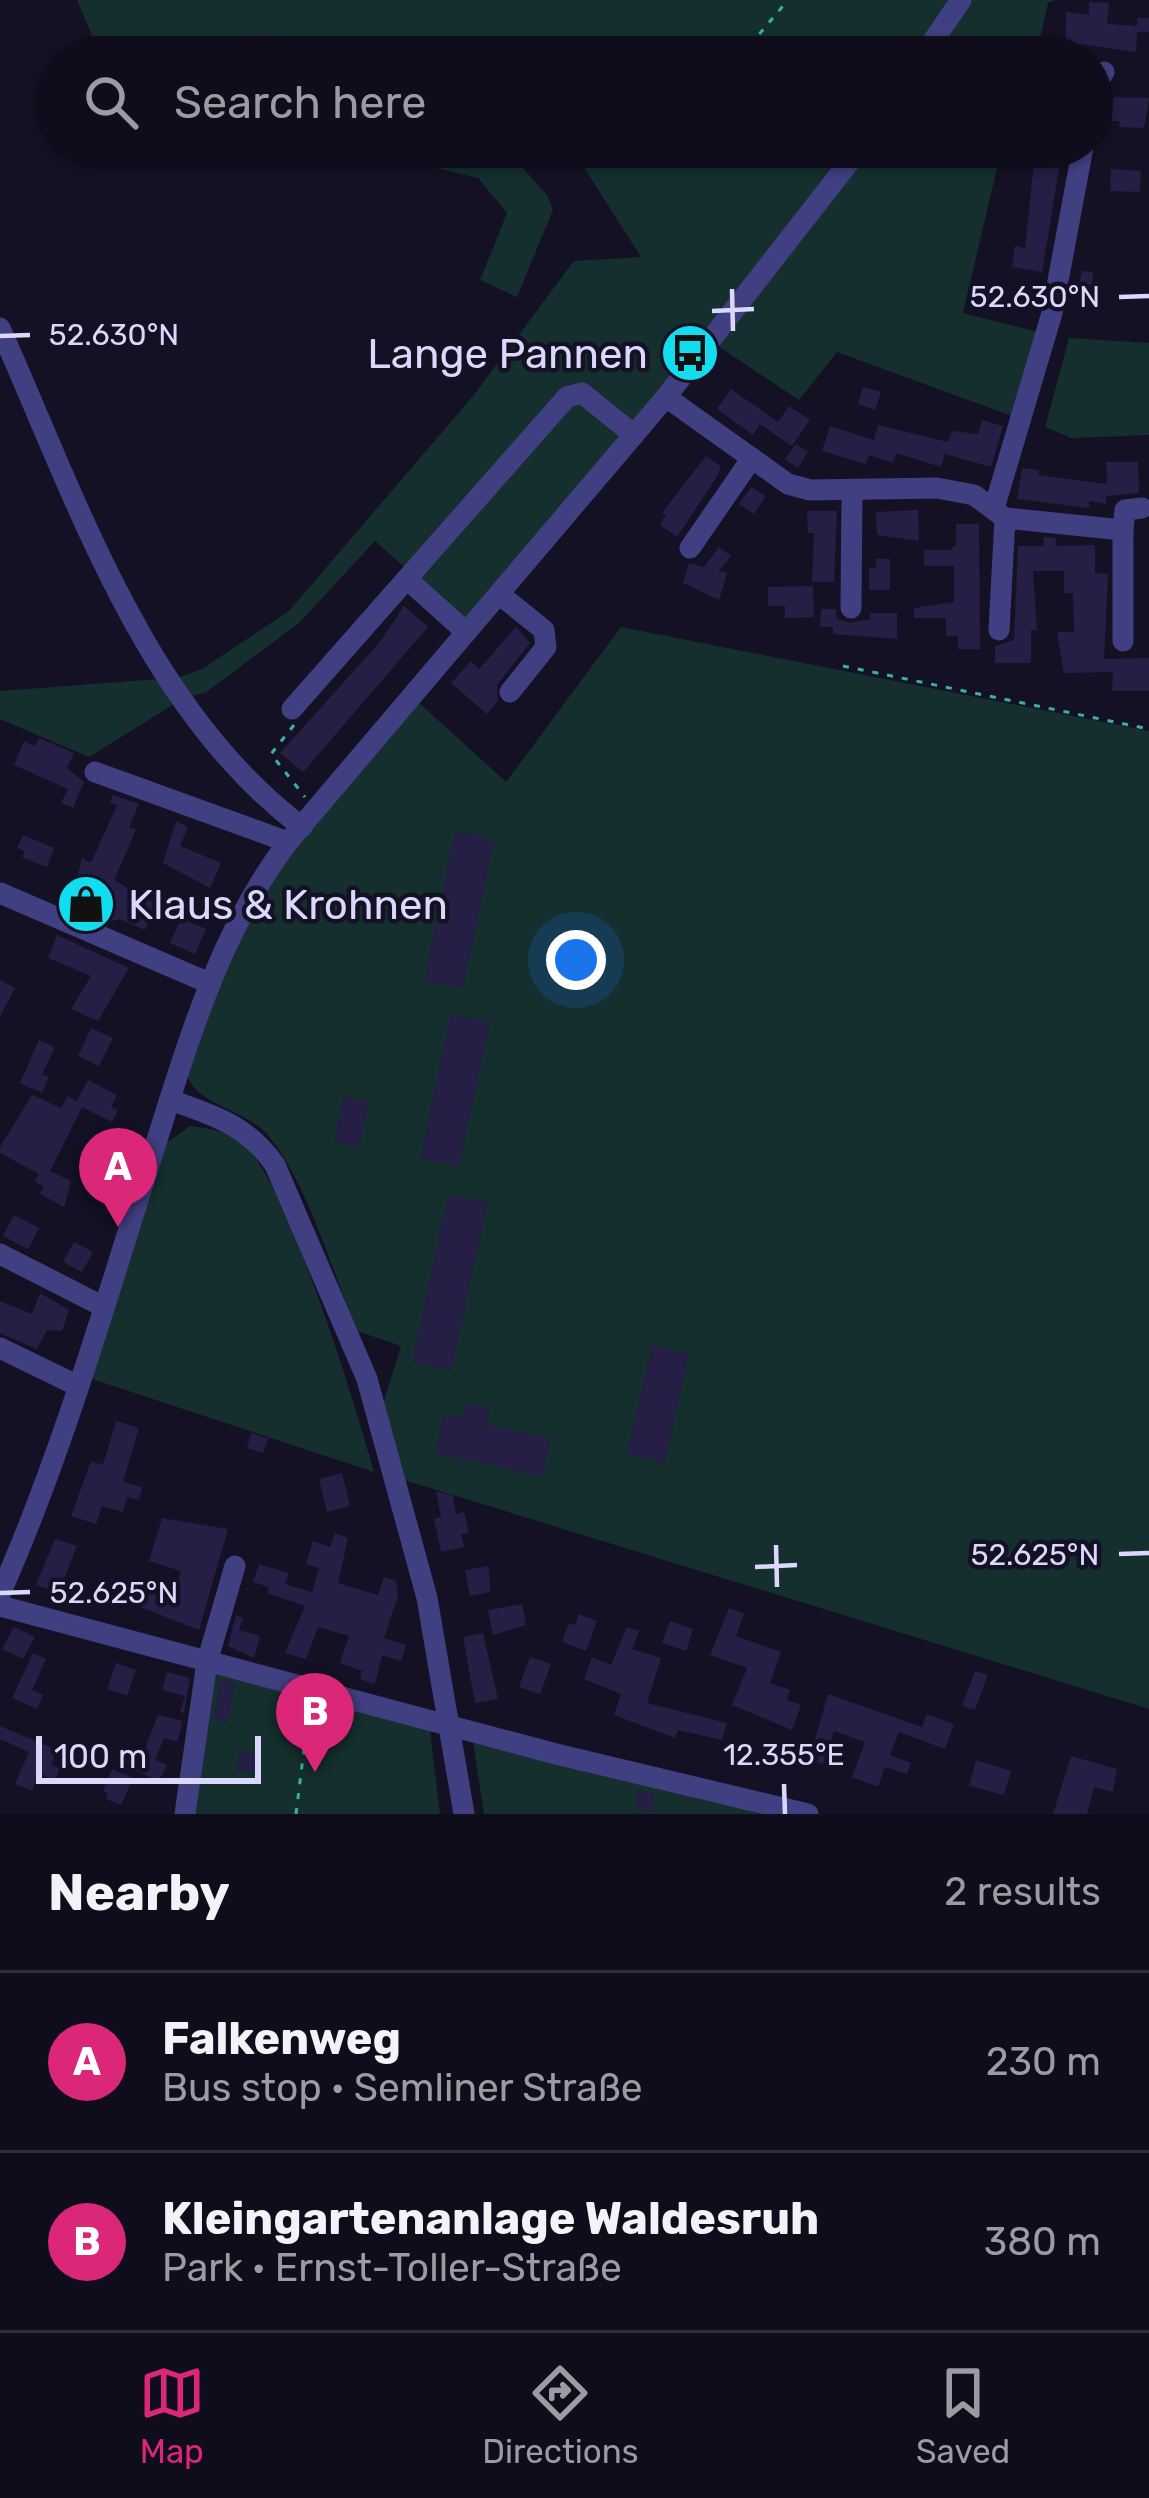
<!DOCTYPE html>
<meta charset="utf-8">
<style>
body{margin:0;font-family:Rubik,sans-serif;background:#181625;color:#f1f3f6}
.scale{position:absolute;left:36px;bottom:30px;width:225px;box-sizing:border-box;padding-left:12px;border:6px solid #dbd8fc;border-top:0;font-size:33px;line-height:42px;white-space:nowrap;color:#dbd8fc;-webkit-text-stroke:9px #141125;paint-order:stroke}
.you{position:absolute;left:576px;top:960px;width:42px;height:42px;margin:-30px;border:9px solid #fff;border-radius:50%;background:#1a73e8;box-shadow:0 0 0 18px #1a73e833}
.badge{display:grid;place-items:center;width:78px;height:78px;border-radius:50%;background:#db2777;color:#fff;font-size:39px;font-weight:700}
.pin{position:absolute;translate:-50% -99px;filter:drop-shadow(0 3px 6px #0008)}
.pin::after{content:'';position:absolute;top:63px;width:42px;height:36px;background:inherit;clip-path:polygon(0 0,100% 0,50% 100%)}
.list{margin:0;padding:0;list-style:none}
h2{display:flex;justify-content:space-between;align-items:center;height:156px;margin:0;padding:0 48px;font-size:51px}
h2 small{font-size:39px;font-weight:400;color:#9b9ca3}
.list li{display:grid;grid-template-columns:78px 1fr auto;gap:36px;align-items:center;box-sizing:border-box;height:180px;padding:0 48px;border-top:3px solid #2f2d3b}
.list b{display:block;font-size:45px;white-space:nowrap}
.list p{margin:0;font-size:39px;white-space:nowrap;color:#9b9ca3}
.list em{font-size:39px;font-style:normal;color:#9b9ca3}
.icon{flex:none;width:66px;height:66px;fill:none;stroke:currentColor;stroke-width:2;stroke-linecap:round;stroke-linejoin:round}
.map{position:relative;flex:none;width:1149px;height:1814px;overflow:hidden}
.search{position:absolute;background:#0f0d1c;box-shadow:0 3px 9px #0004;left:36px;right:36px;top:36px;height:132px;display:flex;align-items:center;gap:30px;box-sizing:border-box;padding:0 42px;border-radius:66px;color:#9b9ca3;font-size:45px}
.sheet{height:516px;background:#0f0d1c}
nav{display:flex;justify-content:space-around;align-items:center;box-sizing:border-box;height:168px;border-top:3px solid #2f2d3b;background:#0f0d1c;font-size:33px;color:#9b9ca3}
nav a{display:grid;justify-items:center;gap:6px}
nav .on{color:#db2777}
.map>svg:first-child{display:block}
.green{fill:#142f2d}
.building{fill:#251e45}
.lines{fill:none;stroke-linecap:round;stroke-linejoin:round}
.path{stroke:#38b0a6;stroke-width:3;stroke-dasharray:6 9;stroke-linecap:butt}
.minor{stroke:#403f81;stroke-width:21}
.ticks{fill:none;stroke:#dbd8fc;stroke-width:4.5}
.labels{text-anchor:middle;stroke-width:9;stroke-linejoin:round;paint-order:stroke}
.poi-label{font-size:42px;fill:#dbd8fc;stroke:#141125;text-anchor:end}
.ticks-label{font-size:30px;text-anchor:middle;fill:#dbd8fc;stroke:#141125;stroke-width:9;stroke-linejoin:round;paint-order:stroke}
</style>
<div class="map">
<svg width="1149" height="1814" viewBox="0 0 1149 1814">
<rect width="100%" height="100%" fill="#141125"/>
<g class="green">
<polygon points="77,0 950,0 912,57 101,57"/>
<polygon points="971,0 1056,0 1048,3 1036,57 932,57"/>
<polygon points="399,147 504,147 547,195 553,210 517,297 480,280 507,213 478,178 414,163"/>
<polygon points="571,147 852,147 791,231 467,622 375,541 299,623 205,693 186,697 174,679 202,669 289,611 473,396 574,261 641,257"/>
<polygon points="871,147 1002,147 963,313 1037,332 1012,416 837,352 799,400 718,346"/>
<polygon points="1069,338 1149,343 1149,435 1071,438 1045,427"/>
<path d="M621,627L1149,731V1709L404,1480L383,1404L401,1346L357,1331C332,1271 308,1183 267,1134C245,1109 195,1105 187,1074C205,1019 221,961 251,911C298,835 360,769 418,702L506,782Z"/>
<polygon points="160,679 179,701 89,757 0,719 0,691"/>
<path d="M190,1126C209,1129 226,1130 242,1143C286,1177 357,1410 374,1472L89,1378L165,1144Z"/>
<polygon points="208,1671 430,1731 440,1814 189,1814"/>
<polygon points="473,1742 712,1802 721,1798 786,1814 484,1814"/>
</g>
<g class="building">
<polygon points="1089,2 1109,3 1107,24 1137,26 1137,18 1149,18 1149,32 1137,32 1136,52 1079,44 1077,57 1065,57 1066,12 1089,15"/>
<polygon points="257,32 283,57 262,57 247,43"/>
<polygon points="1112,97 1149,98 1144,128 1119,127 1120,121 1112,121"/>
<polygon points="1035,153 1061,157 1042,272 1012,267 1015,246 1025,248"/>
<polygon points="1111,169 1141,171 1140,192 1110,191"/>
<polygon points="1082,271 1093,272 1091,299 1076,298"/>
<polygon points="863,387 881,392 875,410 858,404"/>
<polygon points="731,389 778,422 789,406 810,420 792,446 760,424 753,435 717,409"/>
<polygon points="982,420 1003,426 991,467 945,454 941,467 896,453 893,463 869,455 866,464 822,451 830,426 874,440 878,425 948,442 952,431 978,434"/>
<polygon points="796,444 808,452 798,468 785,459"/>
<polygon points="706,456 721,466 718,475 677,537 660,525 666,515 662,513"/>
<polygon points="1106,462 1138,462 1139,493 1106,496 1106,504 1089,501 1089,508 1017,499 1022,468 1039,470 1038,475 1107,484"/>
<polygon points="751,487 766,496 754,514 739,504"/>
<polygon points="918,510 919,541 877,535 876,512"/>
<polygon points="807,511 837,511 834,582 812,582 814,533 808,533"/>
<polygon points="956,524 979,524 980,649 958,649 958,636 946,636 946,618 914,618 914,608 954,602 954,566 924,566 924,550 950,550 956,544"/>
<polygon points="1043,537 1056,538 1056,546 1095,545 1095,573 1108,574 1104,659 1149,658 1149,691 1112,691 1113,672 1064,673 1057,632 1074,632 1073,593 1064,593 1064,571 1033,571 1037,630 1031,630 1031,663 995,663 995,646 1014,640 1018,546 1044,546"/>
<polygon points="719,547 731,556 719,571 727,573 719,600 683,583 689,563 704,567"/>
<polygon points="876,559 890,559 890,590 869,590 869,568 876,568"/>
<polygon points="813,586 814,617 785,618 785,606 768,606 768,587"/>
<polygon points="404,606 428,627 303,772 280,753 380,642"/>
<polygon points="821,609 836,609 837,619 850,623 870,619 870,613 897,613 897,639 833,634 833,627 820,627"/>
<polygon points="516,627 530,643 497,685 498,701 487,714 451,683 471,661 479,669"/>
<polygon points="39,738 74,753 67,768 84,782 73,808 61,803 68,789 14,765 24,741 35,746"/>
<polygon points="113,795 139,804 129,827 136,830 114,880 156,904 145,930 119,919 109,922 76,908 72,900 82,858 91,863 117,805 110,802"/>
<polygon points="176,821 188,827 180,846 221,863 210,888 163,863"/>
<polygon points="455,831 494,840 463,988 424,980"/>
<polygon points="23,835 54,848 47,867 22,857 25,851 17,848"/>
<polygon points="170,897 191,906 186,917 165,909"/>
<polygon points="181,918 206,929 195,954 170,943"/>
<polygon points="57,935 129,968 98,1021 71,1009 91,976 48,958"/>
<polygon points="0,980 15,988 0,1017"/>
<polygon points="451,1014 490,1022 459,1166 420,1158"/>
<polygon points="91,1028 113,1038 99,1066 78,1056"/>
<polygon points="39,1040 55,1047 42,1074 49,1077 42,1093 20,1083"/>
<polygon points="88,1080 117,1095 111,1107 118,1110 112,1122 82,1107 50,1171 71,1181 64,1207 40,1194 44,1187 35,1182 39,1174 0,1153 0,1147 32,1095 61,1108 68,1096 77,1101"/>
<polygon points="343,1097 369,1102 359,1147 334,1141"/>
<polygon points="448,1195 488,1203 451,1371 412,1363"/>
<polygon points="14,1215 39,1228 28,1249 3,1236"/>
<polygon points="74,1242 93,1252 82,1272 63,1262"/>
<polygon points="40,1293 69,1310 62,1331 47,1330 37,1349 0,1333 0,1301 32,1314"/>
<polygon points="652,1345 689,1353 665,1463 627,1454"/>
<polygon points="467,1403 490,1408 486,1425 551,1439 542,1477 435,1453 443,1414 463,1418"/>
<polygon points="116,1421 139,1428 123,1482 142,1487 139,1500 127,1497 123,1512 102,1506 96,1524 71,1516 91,1461 103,1465"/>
<polygon points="251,1433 268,1438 263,1453 247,1448"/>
<polygon points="342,1473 350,1506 327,1512 319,1479"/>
<polygon points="436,1491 453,1496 456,1514 464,1512 469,1533 461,1534 464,1547 441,1552 434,1519 441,1517"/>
<polygon points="162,1518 228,1529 199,1630 130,1603 133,1588 173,1599 181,1571 149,1561"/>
<polygon points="335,1533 348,1538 338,1583 378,1595 384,1577 396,1581 398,1596 384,1638 406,1645 401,1661 382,1655 375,1684 360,1679 362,1671 340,1663 349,1636 318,1627 306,1659 285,1653 305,1606 267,1593 269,1587 253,1582 259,1564 289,1573 285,1584 312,1592 319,1568 306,1564 313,1541 330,1547"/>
<polygon points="55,1539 77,1546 59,1592 36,1585"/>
<polygon points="489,1566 490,1592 470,1596 465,1570"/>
<polygon points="522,1604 526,1625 493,1635 488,1610"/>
<polygon points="729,1608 744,1614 736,1636 781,1652 770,1683 790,1690 787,1700 801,1705 792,1730 732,1705 747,1668 710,1655"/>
<polygon points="579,1614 597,1621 586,1651 562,1642 569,1623 575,1625"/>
<polygon points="236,1615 243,1618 239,1630 260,1636 254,1658 228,1646"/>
<polygon points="670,1621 693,1629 686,1651 662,1643"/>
<polygon points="14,1627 35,1637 23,1659 2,1649"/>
<polygon points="627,1627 639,1631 632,1649 661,1658 647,1703 727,1723 722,1740 678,1730 675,1738 614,1715 621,1694 584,1679 592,1657 611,1665"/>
<polygon points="483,1633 498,1699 475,1703 463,1637"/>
<polygon points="33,1653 46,1659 32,1690 43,1695 37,1709 12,1698"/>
<polygon points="530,1657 551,1664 540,1694 519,1687"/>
<polygon points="116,1663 136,1670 127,1696 107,1689"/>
<polygon points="975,1671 988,1675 975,1710 962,1706"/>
<polygon points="167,1672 190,1678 184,1713 180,1712 185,1696 162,1690"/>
<polygon points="220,1680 235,1684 227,1723 214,1720"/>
<polygon points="828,1694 922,1727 927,1714 954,1724 945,1749 899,1732 890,1755 911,1763 907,1774 885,1767 878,1787 852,1777 865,1742 834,1731 823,1764 802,1758 805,1744 813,1746"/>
<polygon points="158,1715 183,1721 177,1742 164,1738 155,1760 167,1765 159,1781 136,1771"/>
<polygon points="0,1726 57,1750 51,1765 60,1768 55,1780 39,1773 32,1791 15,1784 29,1752 0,1739"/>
<polygon points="239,1752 258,1755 255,1773 236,1770"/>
<polygon points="1071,1756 1117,1769 1113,1792 1094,1787 1087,1814 1053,1814"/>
<polygon points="976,1760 1011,1771 1004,1795 969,1786"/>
<polygon points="112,1769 133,1778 121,1805 106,1799 108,1793 103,1791"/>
<polygon points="638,1791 654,1793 652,1812 635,1809"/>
</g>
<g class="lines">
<g class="path">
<polyline points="740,57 788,0"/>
<polyline points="843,666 1149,729"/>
<polyline points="294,725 271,754 305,797"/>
<polyline points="296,1814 309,1709"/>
</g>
<g class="minor">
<polyline points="922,57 961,0"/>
<polyline points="1092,91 1104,72"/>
<path d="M0,328C77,500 145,709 302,827"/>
<polyline points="666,397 788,484 810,490 937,488 974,495 1005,518 1123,530 1123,641"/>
<polyline points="995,505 1052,313 1083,147"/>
<polyline points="1123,530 1125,510 1142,508"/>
<polyline points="690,548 752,458"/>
<polyline points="408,580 466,632"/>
<polyline points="499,594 544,630 546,647 510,692"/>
<polyline points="851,608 852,491"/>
<polyline points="999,630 1005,518"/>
<polyline points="292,709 567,397 582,393 634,435"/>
<polyline points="95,772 288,842"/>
<polyline points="0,893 209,983"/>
<path d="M170,1100C214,1115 248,1126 275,1165L367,1379L427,1598L464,1814"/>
<polyline points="0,1254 102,1306"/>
<polyline points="0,1348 76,1385"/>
<path d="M0,1594C64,1450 108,1293 156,1143C190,1036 220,932 288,842L666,397L861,147"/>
<polyline points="0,1606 556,1754 808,1814"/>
<polyline points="185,1814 207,1662 235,1566"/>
</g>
</g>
<path class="ticks" d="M732,289L733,331M1119,297L1149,296M712,311L754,309M0,336L30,335M776,1545L777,1587M1119,1554L1149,1553M755,1567L797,1565M0,1593L30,1592M784,1784L785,1814"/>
<defs>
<symbol id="bus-disc" viewBox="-11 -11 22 22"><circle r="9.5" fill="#1de" stroke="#141125"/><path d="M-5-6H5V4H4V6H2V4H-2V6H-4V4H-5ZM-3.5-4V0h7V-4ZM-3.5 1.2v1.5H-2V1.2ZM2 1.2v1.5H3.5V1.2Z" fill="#111"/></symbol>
<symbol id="shop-disc" viewBox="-11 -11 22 22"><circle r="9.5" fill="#1de" stroke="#141125"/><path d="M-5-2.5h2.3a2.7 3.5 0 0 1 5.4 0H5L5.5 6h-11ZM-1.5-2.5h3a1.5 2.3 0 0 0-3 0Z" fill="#111"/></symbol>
</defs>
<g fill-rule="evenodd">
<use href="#bus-disc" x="657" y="320" width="66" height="66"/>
<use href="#shop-disc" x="53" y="871" width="66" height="66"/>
</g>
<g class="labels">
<g class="poi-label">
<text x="648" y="368">Lange Pannen</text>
<text x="128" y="919" text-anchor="start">Klaus &amp; Krohnen</text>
</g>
</g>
<g class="ticks-label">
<text x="1035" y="307">52.630°N</text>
<text x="114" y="345">52.630°N</text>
<text x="1035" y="1565">52.625°N</text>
<text x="114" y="1603">52.625°N</text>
<text x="784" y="1765">12.355°E</text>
</g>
</svg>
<div class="scale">100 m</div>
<div class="you"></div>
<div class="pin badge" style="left:118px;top:1227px">A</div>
<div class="pin badge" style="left:315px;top:1772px">B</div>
<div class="search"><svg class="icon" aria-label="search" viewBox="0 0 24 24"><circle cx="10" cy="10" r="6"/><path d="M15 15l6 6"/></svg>Search here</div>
</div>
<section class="sheet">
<h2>Nearby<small>2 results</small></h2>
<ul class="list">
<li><span class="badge">A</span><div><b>Falkenweg</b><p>Bus stop · Semliner Straße</p></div><em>230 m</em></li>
<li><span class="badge">B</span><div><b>Kleingartenanlage Waldesruh</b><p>Park · Ernst-Toller-Straße</p></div><em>380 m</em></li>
</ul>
</section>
<nav>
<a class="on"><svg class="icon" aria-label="map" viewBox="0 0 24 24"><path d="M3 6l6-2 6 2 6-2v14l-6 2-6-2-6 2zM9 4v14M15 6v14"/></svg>Map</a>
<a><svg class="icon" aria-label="directions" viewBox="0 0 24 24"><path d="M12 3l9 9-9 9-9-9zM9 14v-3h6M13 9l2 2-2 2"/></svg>Directions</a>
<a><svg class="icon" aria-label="saved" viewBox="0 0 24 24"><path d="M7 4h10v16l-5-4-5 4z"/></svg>Saved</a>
</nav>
